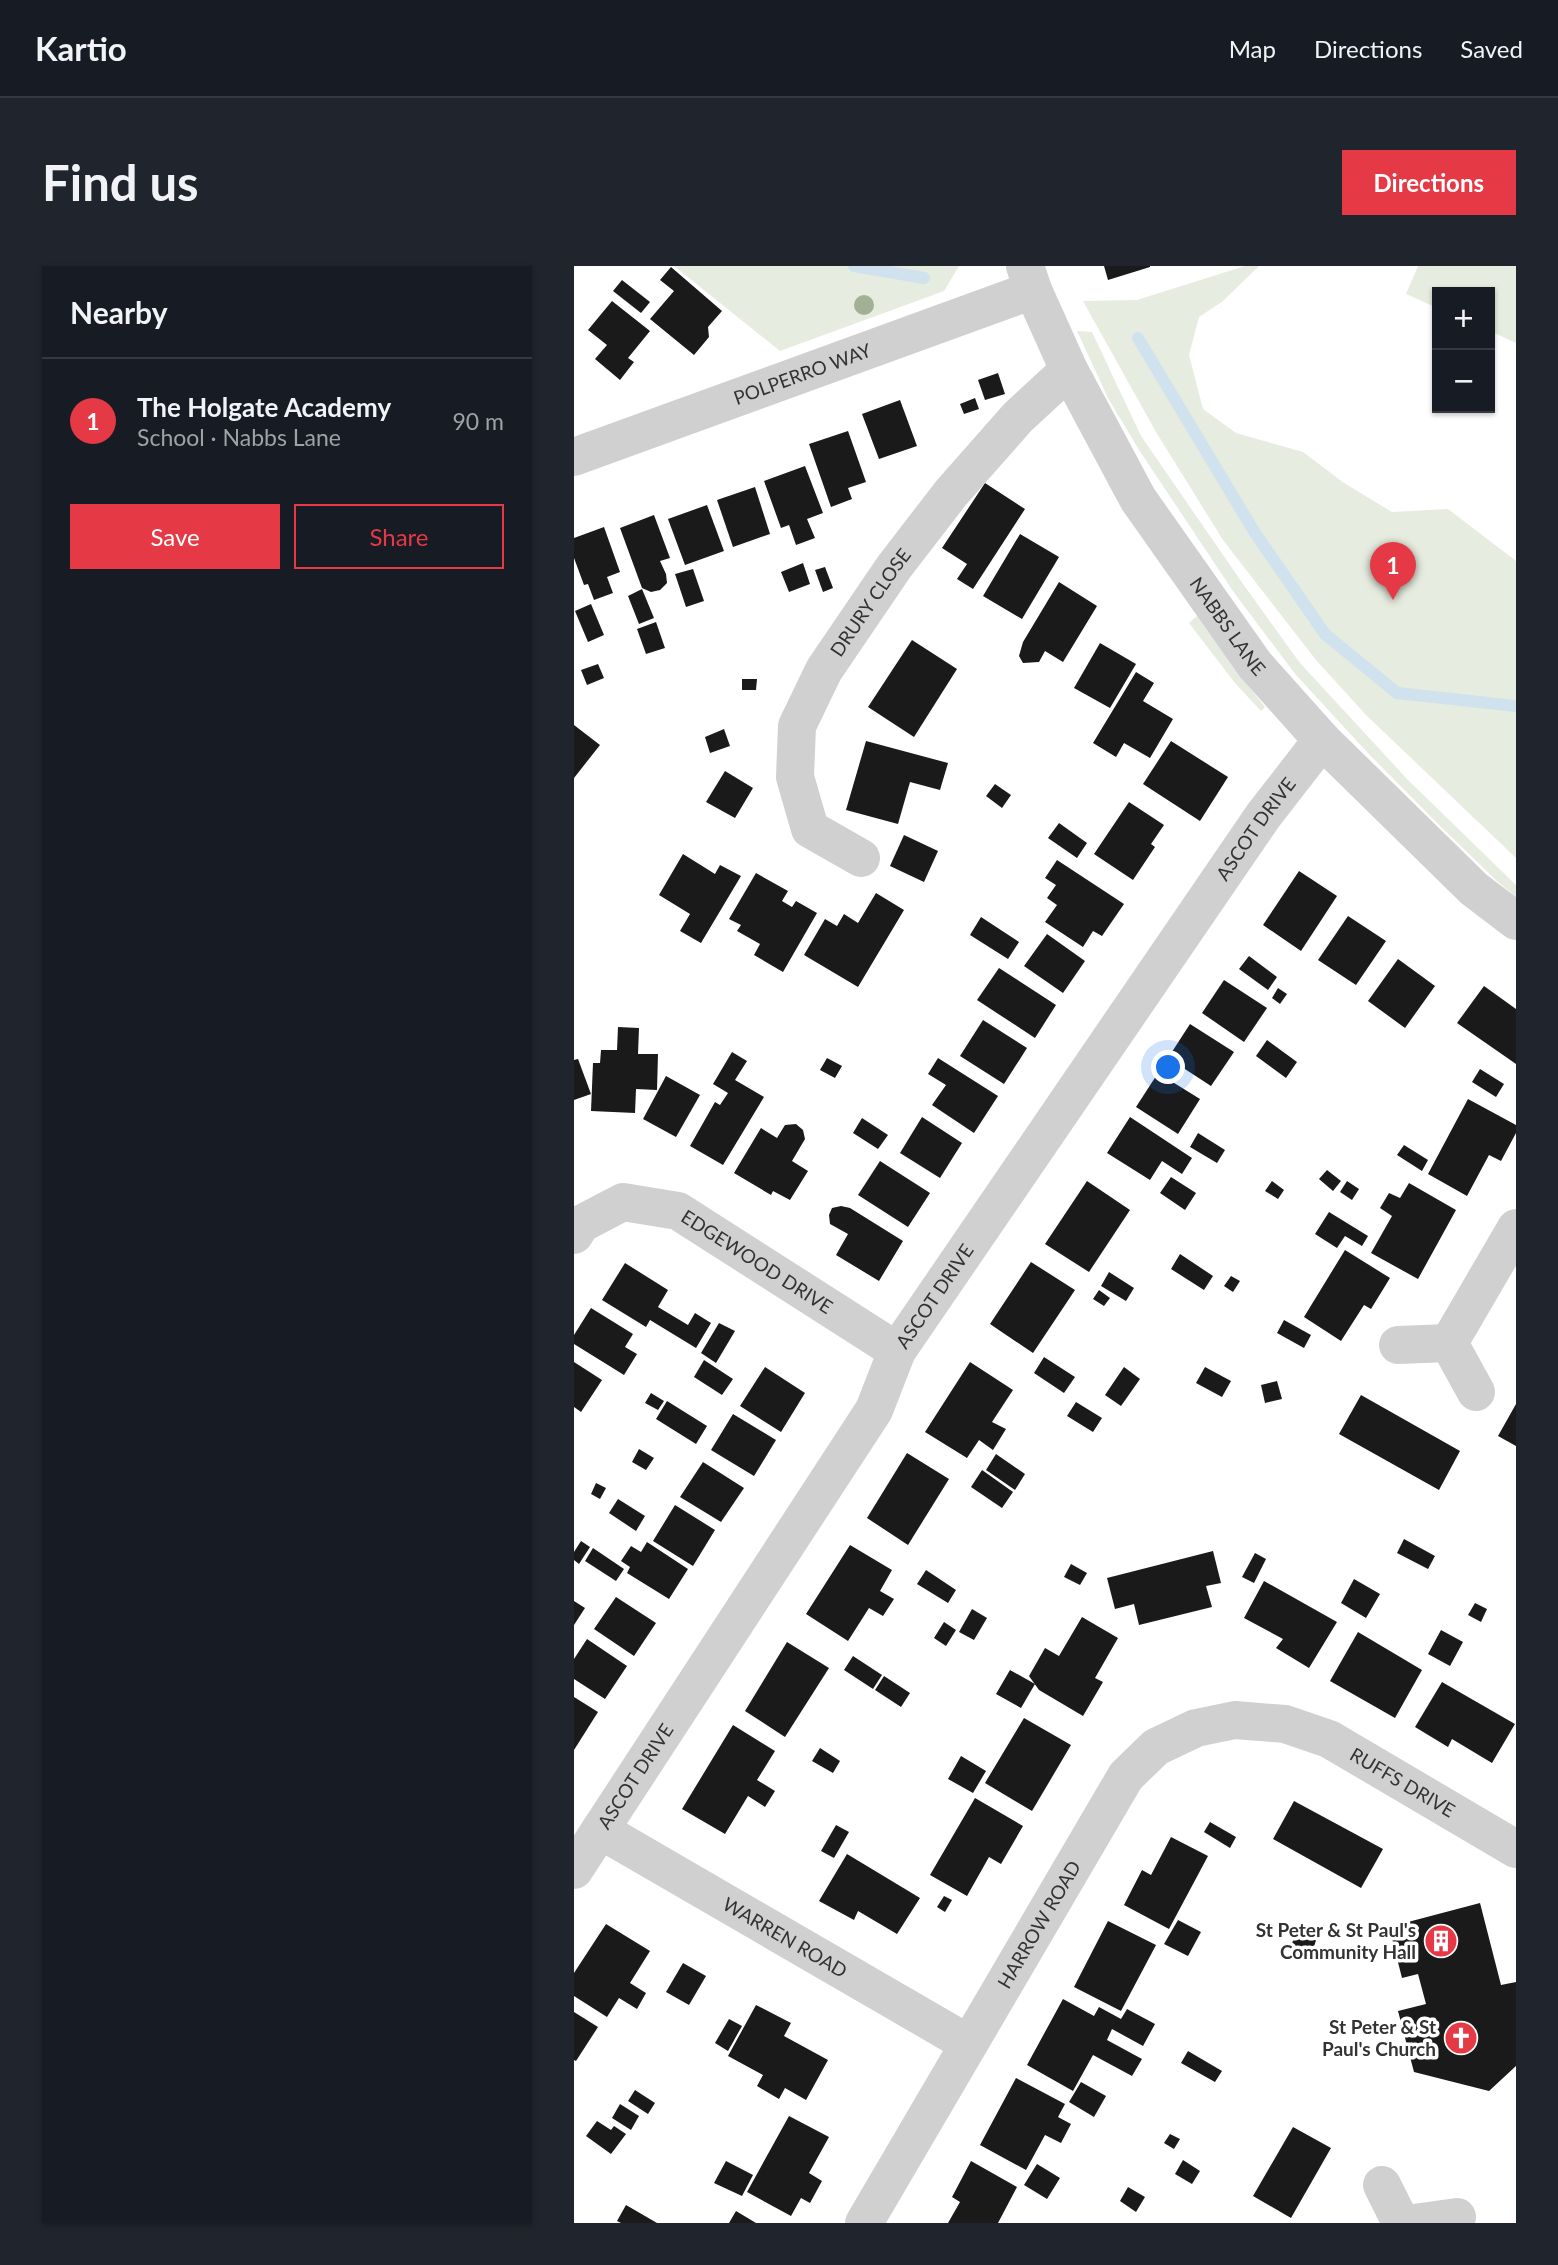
<!DOCTYPE html>
<meta charset="utf-8">
<style>
body{margin:0;font-family:Lato,sans-serif;background:#20242c;color:#f1f3f6}
.controls{position:absolute;right:21px;top:21px;display:grid;overflow:hidden;border-radius:0px;box-shadow:0 2px 5px #0004}
.controls button{width:63px;height:63px;display:grid;place-items:center;padding:0;border:0;border-bottom:2px solid #363941;background:#171b24;color:#f1f3f6;font:35px sans-serif}
.you{position:absolute;left:595px;top:802px;width:24px;height:24px;margin:-18px;border:5px solid #fff;border-radius:50%;background:#1a73e8;box-shadow:0 0 0 10px #1a73e833}
.badge{display:grid;place-items:center;width:46px;height:46px;border-radius:50%;background:#e63946;color:#fff;font-size:23px;font-weight:700}
.pin{position:absolute;translate:-50% -58px;filter:drop-shadow(0 2px 4px #0008)}
.pin::after{content:'';position:absolute;top:37px;width:24px;height:21px;background:inherit;clip-path:polygon(0 0,100% 0,50% 100%)}
.list{margin:0;padding:0;list-style:none}
h2{display:flex;justify-content:space-between;align-items:center;height:91px;margin:0;padding:0 28px;font-size:30px}
h2 small{font-size:23px;font-weight:400;color:#9ea1a6}
.list li{display:grid;grid-template-columns:46px 1fr auto;gap:21px;align-items:center;box-sizing:border-box;height:126px;padding:0 28px;border-top:2px solid #363941}
.list b{display:block;font-size:26px;white-space:nowrap}
.list p{margin:0;font-size:23px;white-space:nowrap;color:#9ea1a6}
.list em{font-size:23px;font-style:normal;color:#9ea1a6}
.actions{display:flex;gap:14px;padding:21px 28px}
.actions a{flex:1;padding:16px 0;border:2px solid #e63946;border-radius:0px;text-align:center;font-size:24px;color:#e63946}
.actions .main{background:#e63946;color:#fff}
.map{position:relative;flex:none;width:942px;height:1957px;overflow:hidden;border-radius:0px}
header{display:flex;align-items:center;gap:42px;box-sizing:border-box;height:98px;padding:0 35px;background:#171b24;border-bottom:2px solid #363941}
header strong{font-size:33px}
nav{display:flex;gap:38px;margin-inline-start:auto;font-size:24px}
.intro{display:flex;align-items:center;justify-content:space-between;box-sizing:border-box;height:168px;padding:0 42px}
h1{margin:0;font-size:49px}
.button{padding:18px 32px;border-radius:0px;background:#e63946;color:#fff;font-size:24px;font-weight:700}
main{display:flex;gap:42px;padding:0 42px}
aside{flex:1;background:#171b24;border-radius:0px;box-shadow:0 2px 5px #0004}
.map>svg:first-child{display:block}
.green{fill:#e6ecdf}
.lines{fill:none;stroke-linecap:round;stroke-linejoin:round}
.stream{stroke:#cfe2ee;stroke-width:12}
.building{fill:#1a1a1a}
.minor{stroke:#d0d0d0;stroke-width:38}
.tree{fill:#a2b095}
.labels{text-anchor:middle;stroke-width:7;stroke-linejoin:round;paint-order:stroke}
.street-label{font-size:19px;fill:#333;stroke:#fff}
.poi-label{font-size:19px;font-weight:bold;fill:#333;stroke:#fff;text-anchor:end}
</style>
<header>
<strong>Kartio</strong>
<nav><a>Map</a><a>Directions</a><a>Saved</a></nav>
</header>
<div class="intro"><h1>Find us</h1><a class="button">Directions</a></div>
<main>
<aside>
<h2>Nearby<small></small></h2>
<ul class="list">
<li><span class="badge">1</span><div><b>The Holgate Academy</b><p>School · Nabbs Lane</p></div><em>90 m</em></li>
</ul>
<div class="actions"><a class="main">Save</a><a>Share</a></div>
</aside>
<div class="map">
<svg width="942" height="1957" viewBox="0 0 942 1957">
<rect width="100%" height="100%" fill="#fff"/>
<g class="green">
<polygon points="100,0 385,0 370,25 206,85"/>
<polygon points="671,0 685,0 649,35 625,51 615,89 629,143 662,167 729,186 770,217 818,246 874,243 942,295 942,592 792,449 742,394 649,274 582,166 509,35 563,34"/>
<polygon points="844,0 942,0 942,77 916,65 916,26 863,26 863,42 832,28"/>
<polygon points="503,65 518,66 567,170 669,318 726,397 834,514 942,619 942,631 923,615 857,551 794,487 722,409 661,328 565,184 534,132"/>
<polygon points="623,350 668,412 691,441 687,445 661,417 615,357"/>
</g>
<g class="lines">
<g class="stream">
<polyline points="280,0 350,12"/>
<polyline points="564,72 681,267 751,368 823,427 942,440"/>
</g>
</g>
<g class="building">
<polygon points="530,0 576,0 576,1 534,14"/>
<polygon points="97,1 148,45 134,61 135,71 120,89 76,53 100,25 86,14"/>
<polygon points="48,14 76,36 67,47 39,25"/>
<polygon points="38,35 76,65 54,92 60,96 46,114 21,93 33,79 14,64"/>
<polygon points="424,107 431,128 411,134 404,114"/>
<polygon points="401,132 405,143 390,148 386,138"/>
<polygon points="326,134 343,180 305,193 288,148"/>
<polygon points="274,165 292,216 274,222 278,233 257,241 235,178"/>
<polygon points="231,200 249,247 233,253 241,272 222,279 215,259 207,262 190,215"/>
<polygon points="411,217 451,243 399,323 383,313 393,298 368,282"/>
<polygon points="181,221 196,268 159,281 143,234"/>
<polygon points="133,239 150,285 111,299 94,253"/>
<polygon points="80,249 96,292 86,295 92,308 93,317 86,324 77,326 68,322 46,262"/>
<polygon points="30,261 46,306 33,311 39,327 20,334 14,318 10,319 0,292 0,272"/>
<polygon points="446,268 485,291 448,353 409,330"/>
<polygon points="229,297 236,318 215,326 207,306"/>
<polygon points="251,301 259,322 249,326 241,304"/>
<polygon points="119,303 130,335 112,341 101,308"/>
<polygon points="485,316 523,340 489,396 471,385 465,396 449,397 445,390 449,376"/>
<polygon points="68,323 80,352 65,358 54,330"/>
<polygon points="17,338 30,369 14,376 1,345"/>
<polygon points="82,356 91,382 72,388 63,363"/>
<polygon points="338,374 383,403 340,471 294,441"/>
<polygon points="526,377 562,398 536,442 500,422"/>
<polygon points="24,398 30,412 13,419 7,404"/>
<polygon points="562,406 580,417 569,435 599,453 576,492 550,477 542,491 519,477"/>
<polygon points="168,413 183,413 182,424 168,424"/>
<polygon points="0,459 26,479 0,512"/>
<polygon points="150,463 156,480 136,487 131,471"/>
<polygon points="292,475 374,497 366,524 336,516 324,558 272,544"/>
<polygon points="597,475 654,511 626,555 569,518"/>
<polygon points="151,505 179,522 161,552 132,536"/>
<polygon points="421,518 437,529 428,542 412,530"/>
<polygon points="555,536 590,559 577,578 581,581 559,614 520,588"/>
<polygon points="485,557 513,577 503,592 474,572"/>
<polygon points="330,569 364,585 350,616 316,600"/>
<polygon points="109,588 141,608 146,599 167,610 127,677 106,665 116,648 85,629"/>
<polygon points="483,594 550,638 528,670 519,665 509,681 471,656 483,639 473,632 482,619 471,612"/>
<polygon points="725,605 763,630 727,685 689,659"/>
<polygon points="182,607 214,625 208,635 218,641 222,635 243,647 209,706 180,689 186,678 163,665 167,659 155,653"/>
<polygon points="302,627 330,644 284,721 230,689 251,653 263,660 270,648 284,657"/>
<polygon points="774,650 812,675 782,719 744,694"/>
<polygon points="407,651 445,676 434,693 396,669"/>
<polygon points="473,668 511,695 489,727 450,700"/>
<polygon points="675,690 703,711 694,724 665,703"/>
<polygon points="824,693 861,720 831,762 794,735"/>
<polygon points="425,702 482,739 461,772 403,734"/>
<polygon points="650,714 693,742 670,776 628,747"/>
<polygon points="910,720 942,743 942,798 883,757"/>
<polygon points="704,722 713,728 706,738 698,732"/>
<polygon points="409,754 453,782 430,818 386,790"/>
<polygon points="616,758 660,786 637,820 594,792"/>
<polygon points="44,761 65,762 64,788 84,788 83,824 62,823 61,847 17,845 19,797 26,797 27,784 43,784"/>
<polygon points="693,774 723,796 712,812 682,790"/>
<polygon points="158,786 173,795 161,814 190,831 149,899 116,880 141,836 146,839 154,827 139,818"/>
<polygon points="253,792 268,800 261,812 246,804"/>
<polygon points="364,792 424,830 400,867 358,839 372,819 354,808"/>
<polygon points="4,793 17,828 0,834 0,794"/>
<polygon points="906,803 930,818 922,831 898,816"/>
<polygon points="584,807 626,833 604,868 562,841"/>
<polygon points="92,810 126,829 102,871 69,853"/>
<polygon points="894,833 942,859 942,867 927,895 915,889 893,930 854,908"/>
<polygon points="348,851 388,877 366,912 326,887"/>
<polygon points="556,851 618,892 608,908 588,895 576,914 533,887"/>
<polygon points="288,852 314,869 304,883 279,867"/>
<polygon points="222,858 229,864 231,873 218,895 234,905 216,934 199,925 197,929 160,907 187,862 203,872 211,859"/>
<polygon points="624,867 651,884 643,897 616,881"/>
<polygon points="830,879 854,894 848,905 823,889"/>
<polygon points="306,895 356,927 334,961 284,929"/>
<polygon points="753,904 767,915 759,925 745,913"/>
<polygon points="597,911 622,927 611,944 586,927"/>
<polygon points="513,915 556,944 515,1006 471,978"/>
<polygon points="698,915 710,924 704,933 691,925"/>
<polygon points="773,915 785,923 778,934 766,926"/>
<polygon points="835,917 882,944 844,1013 797,987 818,950 806,942 815,927 826,932"/>
<polygon points="267,940 276,942 329,975 305,1015 262,989 274,968 256,958 255,949 258,942"/>
<polygon points="755,946 794,970 788,980 771,970 763,982 741,968"/>
<polygon points="771,984 816,1012 797,1043 790,1039 767,1075 730,1051"/>
<polygon points="606,988 639,1010 630,1024 597,1003"/>
<polygon points="457,996 501,1024 459,1087 416,1058"/>
<polygon points="51,997 94,1024 84,1041 114,1059 121,1047 137,1057 122,1082 76,1054 72,1061 28,1034"/>
<polygon points="535,1006 560,1022 552,1035 527,1020"/>
<polygon points="657,1010 666,1015 659,1026 650,1020"/>
<polygon points="525,1024 536,1032 530,1040 519,1033"/>
<polygon points="17,1042 59,1068 51,1081 63,1088 50,1109 0,1078 0,1069"/>
<polygon points="710,1054 737,1069 730,1082 703,1067"/>
<polygon points="145,1057 161,1065 142,1097 127,1087"/>
<polygon points="470,1091 501,1111 490,1127 460,1107"/>
<polygon points="130,1094 159,1113 148,1129 120,1111"/>
<polygon points="0,1096 28,1114 7,1146 0,1141"/>
<polygon points="396,1096 439,1124 418,1156 432,1163 419,1184 405,1174 393,1192 351,1166"/>
<polygon points="191,1101 231,1127 207,1166 166,1140"/>
<polygon points="550,1101 566,1113 547,1140 531,1129"/>
<polygon points="631,1101 657,1115 648,1131 622,1117"/>
<polygon points="703,1115 708,1133 691,1137 687,1119"/>
<polygon points="77,1127 90,1135 84,1144 71,1137"/>
<polygon points="787,1129 886,1185 865,1224 765,1168"/>
<polygon points="93,1135 133,1160 122,1178 82,1153"/>
<polygon points="502,1136 528,1152 519,1166 493,1150"/>
<polygon points="942,1138 942,1180 924,1170"/>
<polygon points="159,1148 202,1174 180,1210 137,1184"/>
<polygon points="65,1183 80,1192 72,1204 58,1196"/>
<polygon points="333,1187 375,1213 334,1279 293,1252"/>
<polygon points="422,1188 451,1208 441,1224 412,1204"/>
<polygon points="129,1196 170,1222 147,1256 106,1231"/>
<polygon points="408,1204 439,1226 428,1242 397,1221"/>
<polygon points="22,1217 32,1222 26,1233 17,1228"/>
<polygon points="44,1233 71,1250 62,1265 35,1247"/>
<polygon points="101,1239 141,1264 119,1300 79,1275"/>
<polygon points="830,1273 861,1290 854,1303 823,1287"/>
<polygon points="7,1275 16,1281 5,1298 0,1294 0,1286"/>
<polygon points="73,1276 114,1303 95,1333 53,1307 56,1301 47,1295 57,1280 67,1286"/>
<polygon points="276,1279 318,1304 306,1325 320,1333 309,1350 295,1342 274,1375 232,1348"/>
<polygon points="19,1282 50,1303 42,1315 11,1295"/>
<polygon points="639,1285 647,1317 632,1320 638,1341 565,1359 560,1338 541,1343 533,1312"/>
<polygon points="681,1287 692,1293 680,1317 668,1311"/>
<polygon points="497,1298 513,1307 506,1319 490,1311"/>
<polygon points="352,1304 382,1324 374,1337 343,1318"/>
<polygon points="780,1313 806,1328 792,1352 767,1337"/>
<polygon points="690,1315 763,1356 735,1402 702,1382 709,1373 670,1352"/>
<polygon points="42,1331 82,1357 60,1390 20,1363"/>
<polygon points="0,1335 11,1342 0,1359"/>
<polygon points="901,1337 913,1343 907,1356 894,1349"/>
<polygon points="398,1343 413,1352 400,1374 385,1366"/>
<polygon points="508,1351 544,1372 521,1412 529,1416 509,1450 465,1424 455,1410 471,1382 485,1390"/>
<polygon points="370,1356 382,1364 372,1380 360,1372"/>
<polygon points="867,1364 889,1376 876,1400 854,1388"/>
<polygon points="784,1366 848,1404 821,1452 756,1415"/>
<polygon points="13,1373 53,1400 31,1433 0,1413 0,1393"/>
<polygon points="213,1376 255,1402 211,1471 171,1445"/>
<polygon points="279,1390 308,1409 299,1423 270,1404"/>
<polygon points="436,1404 461,1418 447,1442 422,1428"/>
<polygon points="310,1410 336,1427 327,1441 301,1424"/>
<polygon points="868,1416 941,1458 918,1497 878,1473 874,1481 841,1461"/>
<polygon points="0,1431 24,1446 0,1484"/>
<polygon points="450,1452 497,1479 458,1545 411,1517"/>
<polygon points="159,1459 201,1485 183,1514 201,1525 191,1541 174,1530 151,1568 108,1543"/>
<polygon points="246,1482 266,1495 259,1507 238,1495"/>
<polygon points="387,1490 412,1505 399,1527 374,1513"/>
<polygon points="401,1532 449,1560 427,1598 415,1591 393,1630 356,1609"/>
<polygon points="720,1535 809,1583 787,1622 699,1573"/>
<polygon points="636,1556 662,1571 656,1582 630,1566"/>
<polygon points="262,1559 275,1566 260,1592 247,1585"/>
<polygon points="597,1571 634,1590 595,1663 550,1639 568,1604 577,1609"/>
<polygon points="273,1588 346,1632 323,1668 284,1645 280,1654 245,1635"/>
<polygon points="370,1630 378,1634 371,1646 363,1641"/>
<polygon points="906,1637 927,1719 942,1716 942,1800 915,1825 840,1806 824,1745 852,1738 844,1708 828,1712 815,1661"/>
<polygon points="604,1654 627,1666 614,1690 590,1678"/>
<polygon points="534,1655 582,1679 547,1745 500,1721"/>
<polygon points="32,1658 76,1685 56,1717 72,1727 63,1743 45,1732 33,1751 0,1730 0,1707"/>
<polygon points="723,1664 743,1671 738,1687 717,1680"/>
<polygon points="109,1697 132,1710 115,1739 92,1726"/>
<polygon points="489,1733 520,1750 525,1741 547,1753 553,1743 581,1758 569,1780 538,1763 533,1774 568,1793 558,1810 519,1789 499,1825 453,1799"/>
<polygon points="182,1739 217,1757 210,1770 254,1794 232,1834 211,1822 205,1833 183,1820 189,1809 154,1790"/>
<polygon points="0,1746 24,1761 2,1795 0,1794"/>
<polygon points="155,1753 168,1760 154,1785 141,1777"/>
<polygon points="614,1785 648,1805 641,1816 607,1797"/>
<polygon points="442,1812 491,1838 484,1851 497,1858 487,1877 471,1869 452,1904 406,1879"/>
<polygon points="507,1816 532,1830 520,1851 495,1836"/>
<polygon points="61,1824 81,1837 74,1848 54,1835"/>
<polygon points="46,1838 65,1850 57,1864 38,1852"/>
<polygon points="215,1850 255,1871 235,1907 248,1915 236,1937 227,1932 217,1950 173,1926"/>
<polygon points="23,1855 37,1864 40,1860 52,1868 37,1888 12,1870"/>
<polygon points="719,1861 757,1882 717,1952 679,1930"/>
<polygon points="596,1868 606,1873 600,1883 590,1877"/>
<polygon points="609,1894 626,1905 618,1918 601,1908"/>
<polygon points="152,1895 179,1909 168,1930 140,1917"/>
<polygon points="397,1895 443,1921 424,1957 374,1957 386,1936 378,1931"/>
<polygon points="463,1898 486,1912 473,1933 450,1919"/>
<polygon points="554,1921 571,1931 562,1946 546,1935"/>
<polygon points="52,1939 83,1957 47,1957 43,1955"/>
<polygon points="162,1945 182,1957 155,1957"/>
</g>
<g class="lines">
<g class="minor">
<path id="s1" d="M451,0L459,24L495,104L564,233L681,399L748,474L900,623L942,655"/>
<path id="s2" d="M0,191L459,24"/>
<path id="s3" d="M287,592L236,563L221,511L223,460L250,404L320,301L377,227L444,151L495,104"/>
<path id="s4" d="M0,969L7,958L49,936L104,945L323,1085"/>
<polyline points="875,1077 942,962"/>
<polyline points="824,1079 875,1077 902,1126"/>
<path id="s5" d="M26,1564L395,1778"/>
<path id="s6" d="M0,1604L300,1144L323,1085L689,550L748,474"/>
<polyline points="808,1919 827,1957"/>
<path id="s7" d="M290,1957L552,1510L582,1481L622,1462L661,1454L711,1458L755,1473L942,1583"/>
<polyline points="840,1957 883,1951"/>
</g>
</g>
<circle class="tree" cx="290" cy="39" r="10"/>
<defs>
<symbol id="building-disc" viewBox="-11 -11 22 22"><circle r="9.5" fill="#e63946" stroke="#fff"/><path d="M-4-6H4V6H1V3H-1V6H-4ZM-2.5-4.3h1.7v1.8h-1.7ZM.8-4.3h1.7v1.8H.8ZM-2.5-1h1.7V.8h-1.7ZM.8-1h1.7V.8H.8Z" fill="#fff"/></symbol>
<symbol id="church-disc" viewBox="-11 -11 22 22"><circle r="9.5" fill="#e63946" stroke="#fff"/><path d="M-1.2-6h2.4v3.5h3.3v2.4h-3.3V6h-2.4V-.1h-3.3v-2.4h3.3Z" fill="#fff"/></symbol>
</defs>
<g fill-rule="evenodd">
<use href="#building-disc" x="848" y="1656" width="38" height="38"/>
<use href="#church-disc" x="868" y="1753" width="38" height="38"/>
</g>
<g class="labels">
<g class="street-label">
<text dy="7" stroke="none"><textPath href="#s2" startOffset="243">POLPERRO WAY</textPath></text>
<text dy="7" stroke="none"><textPath href="#s3" startOffset="308">DRURY CLOSE</textPath></text>
<text dy="7" stroke="none"><textPath href="#s1" startOffset="415">NABBS LANE</textPath></text>
<text dy="7" stroke="none"><textPath href="#s6" startOffset="1246">ASCOT DRIVE</textPath></text>
<text dy="7" stroke="none"><textPath href="#s4" startOffset="210">EDGEWOOD DRIVE</textPath></text>
<text dy="7" stroke="none"><textPath href="#s6" startOffset="679">ASCOT DRIVE</textPath></text>
<text dy="7" stroke="none"><textPath href="#s6" startOffset="112">ASCOT DRIVE</textPath></text>
<text dy="7" stroke="none"><textPath href="#s7" startOffset="826">RUFFS DRIVE</textPath></text>
<text dy="7" stroke="none"><textPath href="#s7" startOffset="346">HARROW ROAD</textPath></text>
<text dy="7" stroke="none"><textPath href="#s5" startOffset="214">WARREN ROAD</textPath></text>
</g>
<g class="poi-label">
<text x="842" y="1671">St Peter &amp; St Paul's<tspan x="842" dy="22">Community Hall</tspan></text>
<text x="862" y="1768">St Peter &amp; St<tspan x="862" dy="22">Paul's Church</tspan></text>
</g>
</g>
</svg>
<div class="controls">
<button>+</button>
<button>−</button>
</div>
<div class="you"></div>
<div class="pin badge" style="left:819px;top:334px">1</div>
</div>
</main>
